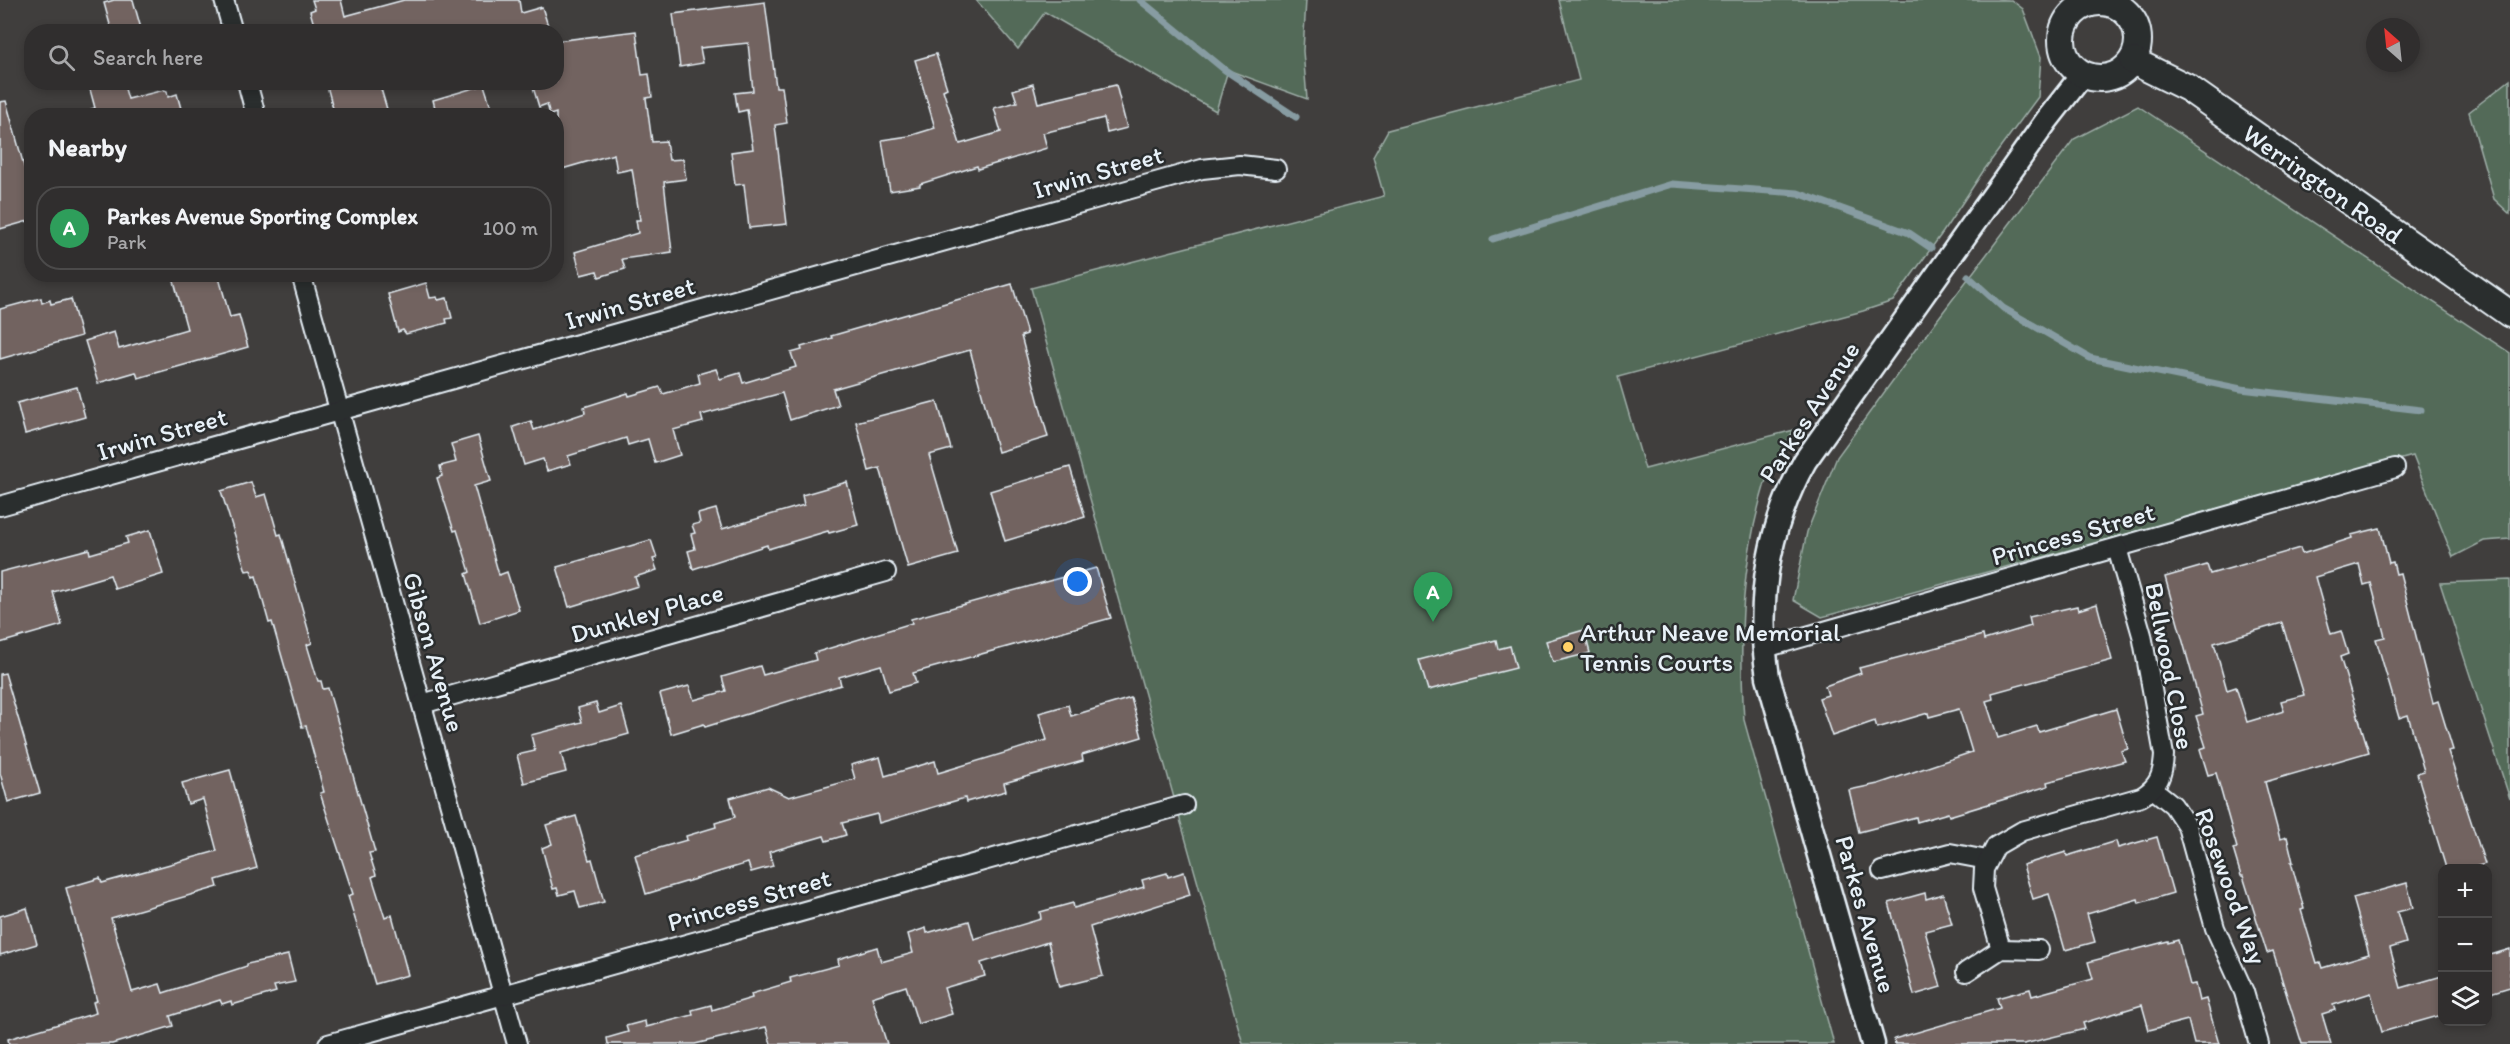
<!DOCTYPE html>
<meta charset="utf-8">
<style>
body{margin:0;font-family:Itim,sans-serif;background:#3c3a3a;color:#f1f3f6}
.controls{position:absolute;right:18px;bottom:18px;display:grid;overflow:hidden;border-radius:12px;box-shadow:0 3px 9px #0003}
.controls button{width:54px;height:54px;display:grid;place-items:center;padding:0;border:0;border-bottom:2px solid #4b4a4a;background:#302e2e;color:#f1f3f6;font:30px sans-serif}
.compass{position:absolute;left:2366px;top:18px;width:54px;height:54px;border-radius:50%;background:#302e2e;box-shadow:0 3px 9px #0003;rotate:333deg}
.you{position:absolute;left:1078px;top:582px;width:21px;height:21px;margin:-15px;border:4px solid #fff;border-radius:50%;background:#1a73e8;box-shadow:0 0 0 9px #1a73e833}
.badge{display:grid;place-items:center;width:39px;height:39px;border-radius:50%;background:#d6ab8b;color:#fff;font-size:20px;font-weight:700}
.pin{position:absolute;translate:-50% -50px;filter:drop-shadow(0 2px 3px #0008)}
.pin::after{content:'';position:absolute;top:32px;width:21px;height:18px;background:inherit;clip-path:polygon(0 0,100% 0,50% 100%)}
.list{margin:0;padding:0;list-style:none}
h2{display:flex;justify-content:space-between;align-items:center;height:78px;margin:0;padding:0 24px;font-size:26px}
h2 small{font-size:20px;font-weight:400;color:#a8a8aa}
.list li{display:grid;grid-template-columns:39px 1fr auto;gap:18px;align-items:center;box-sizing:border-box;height:84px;margin:0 12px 12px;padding:0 12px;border:2px solid #4b4a4a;border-radius:24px}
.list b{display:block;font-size:22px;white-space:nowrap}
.list p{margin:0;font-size:20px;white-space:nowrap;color:#a8a8aa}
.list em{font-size:20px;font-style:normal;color:#a8a8aa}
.icon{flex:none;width:33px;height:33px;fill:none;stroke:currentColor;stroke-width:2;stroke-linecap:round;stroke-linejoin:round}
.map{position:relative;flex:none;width:2510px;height:1044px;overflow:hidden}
.search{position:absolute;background:#302e2e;box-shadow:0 3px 9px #0003;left:24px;top:24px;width:540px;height:66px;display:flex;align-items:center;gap:15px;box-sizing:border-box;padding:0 21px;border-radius:24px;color:#a8a8aa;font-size:22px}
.panel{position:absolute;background:#302e2e;box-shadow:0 3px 9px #0003;left:24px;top:108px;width:540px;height:174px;border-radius:24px}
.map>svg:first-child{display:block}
.green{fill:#536b58;stroke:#9eaea8;stroke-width:1.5}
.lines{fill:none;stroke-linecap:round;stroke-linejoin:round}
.stream{stroke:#879ca2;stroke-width:7}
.building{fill:#726460;stroke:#e8f1f8;stroke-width:1.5;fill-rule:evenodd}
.minor-casing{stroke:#e8f1f8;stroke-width:22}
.tertiary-casing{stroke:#e8f1f8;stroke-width:27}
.secondary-casing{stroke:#e8f1f8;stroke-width:30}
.minor{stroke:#2a2d2e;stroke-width:18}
.tertiary{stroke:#2a2d2e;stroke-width:22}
.secondary{stroke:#2a2d2e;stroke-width:26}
.poi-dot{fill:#ffd166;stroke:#2a2d2e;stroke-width:2}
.labels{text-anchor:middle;stroke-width:5;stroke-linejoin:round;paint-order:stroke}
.street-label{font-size:26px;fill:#e8f1f8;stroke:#2a2d2e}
.poi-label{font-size:26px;fill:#e8f1f8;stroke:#2a2d2e;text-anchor:start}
</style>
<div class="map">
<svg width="2510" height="1044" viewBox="0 0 2510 1044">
<rect width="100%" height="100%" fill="#403e3d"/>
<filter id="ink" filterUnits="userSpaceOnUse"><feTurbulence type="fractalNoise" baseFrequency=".0167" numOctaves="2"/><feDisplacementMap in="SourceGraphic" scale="12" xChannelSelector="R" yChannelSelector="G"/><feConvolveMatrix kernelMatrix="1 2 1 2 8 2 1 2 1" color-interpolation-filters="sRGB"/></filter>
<g filter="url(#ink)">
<g class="green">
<polygon points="976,0 1306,0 1303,51 1307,99 1228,70 1216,111 1045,12 1018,49"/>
<path d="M1559,0H2011L2023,9L2041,57L2038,97L1984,170L1943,232L1893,301L1863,311L1618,377L1645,469L1794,430C1784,447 1771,465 1765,483C1741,562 1739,638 1744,720L1834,1044H1243L1031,288L1384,196L1373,157L1388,130L1579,80Z"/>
<polygon points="2510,80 2510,214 2494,199 2469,112"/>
<polygon points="2138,106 2510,353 2510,539 2484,541 2453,557 2413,456 1822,617 1793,600 1807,532 1837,457 1937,320 2074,139"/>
<polygon points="2510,580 2510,799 2440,583"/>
</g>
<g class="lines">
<g class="stream">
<polyline points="1140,0 1225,70 1296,117"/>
<polyline points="1493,239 1672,184 1798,193 1909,233 1931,248"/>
<polyline points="1968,276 2003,308 2090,358 2241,389 2421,410"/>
</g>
</g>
<g class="building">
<polygon points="114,0 133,0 142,32 112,32 104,3"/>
<polygon points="312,0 341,0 345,16 404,0 519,0 521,13 542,7 550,32 312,32 311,26 314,25 310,11 315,9"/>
<polygon points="765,2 776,87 782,87 787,123 775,125 787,224 749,228 744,184 735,185 731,152 753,149 747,110 738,112 735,93 753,91 748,43 700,48 703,63 680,67 673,14"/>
<polygon points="636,31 642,75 649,74 652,97 646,98 652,142 666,141 669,160 683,159 686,179 664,182 672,252 622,259 625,269 599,277 597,271 581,275 575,252 638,233 636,220 640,220 632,169 617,172 614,154 562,169 556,153 556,113 550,115 547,104 539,107 533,87 535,86 534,82 556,82 556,41"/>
<polygon points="936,54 947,88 943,90 960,144 1001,132 994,108 1017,102 1013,90 1033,84 1038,103 1116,85 1127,128 1107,133 1104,118 1043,133 1047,148 978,169 977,166 920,184 920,186 890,191 882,140 909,136 935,128 915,60"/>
<polygon points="88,82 123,82 128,99 164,90 167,91 168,97 177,94 183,116 92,116 91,109 95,108"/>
<polygon points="326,82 379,82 389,116 335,116"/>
<polygon points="484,85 494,116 437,116 433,100"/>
<polygon points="6,101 32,195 32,220 0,229 0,102"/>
<polygon points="172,274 218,274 230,317 239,315 248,347 138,378 136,372 98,383 85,341 114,332 119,349 187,329"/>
<polygon points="426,283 430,298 437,297 438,300 447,298 452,318 446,319 447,323 406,334 403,330 398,332 388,294"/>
<polygon points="1012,284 1027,334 1021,336 1048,437 998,452 970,350 833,389 838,405 790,420 782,393 701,415 703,422 673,430 680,455 655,463 648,439 628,445 626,438 568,456 571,464 547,471 543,459 524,465 513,427 531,421 534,430 585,413 584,407 628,393 629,396 660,387 663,394 700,383 698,374 716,369 720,379 740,373 743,383 796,367 791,353 802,350 801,347 832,338 831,336"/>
<polygon points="41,298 42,303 50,300 51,304 71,299 81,336 0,359 0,309"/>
<polygon points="77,387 85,417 25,434 17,403"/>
<polygon points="937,401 951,449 929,455 958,554 908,568 880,468 869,471 856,422"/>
<polygon points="478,436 491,481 474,486 499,575 507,572 519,610 480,623 466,574 470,572 457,530 454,531 437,478 442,476 440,466 456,462 451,444"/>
<polygon points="1070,467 1085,517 1005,541 990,491"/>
<polygon points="251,482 256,497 266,494 278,535 281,534 312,643 307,645 318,681 321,681 323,689 328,688 375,852 369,853 376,875 372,877 385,918 392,915 408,975 375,984 348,896 353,894 320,793 324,792 306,726 302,727 272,622 269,623 256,576 253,577 251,570 246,571 221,491"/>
<polygon points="847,482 858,525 829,533 828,531 768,549 767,545 693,569 688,551 695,549 691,534 695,533 692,525 700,523 698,514 716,509 722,529 804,505 802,495"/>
<path d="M2380,528L2389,563L2393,562L2396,574L2400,573L2433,703L2438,701L2453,750L2448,751L2485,864L2472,868H2446L2417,773L2424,771L2408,715L2399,718L2376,639L2385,637L2371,583L2364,585L2359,564L2315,577L2331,634L2341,631L2348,654L2340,657L2369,752L2265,782L2280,839L2287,837L2293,862H2291L2304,909L2301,910L2317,963L2320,962L2322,968L2369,954L2353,898L2407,883L2413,908L2397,912L2406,943L2390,948L2401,988L2442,976V1015L2382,1032L2371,993L2333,1005L2335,1010L2322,1014L2331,1044H2302L2273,951L2267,953L2243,876H2241L2233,849L2237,848L2216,773L2208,775L2200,749L2206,747L2196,716L2203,714L2165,577L2207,565L2210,574L2300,548L2302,554L2352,538L2351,535ZM2282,623L2304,695L2281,701L2284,711L2247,722L2236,687L2227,690L2214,643Z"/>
<polygon points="150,530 163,574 115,589 110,575 53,592 62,625 0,643 0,572 89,549 90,554 128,543 126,537"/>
<polygon points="651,540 657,558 653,559 657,570 635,577 638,586 569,607 557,567"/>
<polygon points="1096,568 1111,618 913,673 916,683 889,691 881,665 839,677 841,685 705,727 704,724 671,734 660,694 689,686 694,700 726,691 722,677 760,666 763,675 816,660 814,653 912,623 911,619"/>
<polygon points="2097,604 2112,660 1992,693 1993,699 1986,701 1998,738 2037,726 2039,732 2116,709 2128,749 2121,751 2125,761 2047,782 2048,786 1949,816 1948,813 1917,822 1916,817 1859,832 1849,790 1878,784 1972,752 1959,709 1929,717 1928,713 1877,728 1875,721 1832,736 1819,698 1828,695 1825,686 1861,673 1859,668 1983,635 1984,640 2031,626 2029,617 2077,606 2078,610"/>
<polygon points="1584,630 1590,653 1553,662 1546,641"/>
<polygon points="1496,640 1498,649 1510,646 1516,668 1428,690 1419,660"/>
<polygon points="5,673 40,793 8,802 0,773 0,674"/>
<polygon points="1131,698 1142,737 1082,755 1083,761 1004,783 1006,791 966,802 965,798 879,823 877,814 842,823 846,835 826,841 824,836 769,852 773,866 751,872 748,863 646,894 635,855 687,840 686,836 716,827 715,823 735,817 730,798 768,787 789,797 855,779 851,765 880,757 885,776 935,761 938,773 1047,740 1039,713 1068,705 1071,716"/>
<polygon points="596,703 599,713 621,706 629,734 561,753 566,772 524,783 517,755 535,751 531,735 582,722 578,708"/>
<polygon points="230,770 257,868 216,880 218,887 111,918 132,992 160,984 163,993 247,966 247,964 288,955 295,982 274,986 276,992 232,1005 231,1001 222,1004 220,1000 170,1016 173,1026 112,1044 9,1044 8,1039 96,1013 93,1002 97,1001 66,888 100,878 102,883 217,851 203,799 188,804 182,783"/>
<polygon points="576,816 589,860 592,859 604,902 580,908 575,891 559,895 557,888 553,889 542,848 552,844 546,825"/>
<polygon points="2157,837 2173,893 2139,903 2138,899 2087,914 2095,942 2065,950 2049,894 2033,899 2023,865 2066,852 2067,856 2116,841 2118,848"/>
<polygon points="1184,872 1190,895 1090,927 1103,976 1059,987 1048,942 981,963 985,976 944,988 952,1014 918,1024 906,986 872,997 887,1044 771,1044 766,1027 695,1044 608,1044 607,1038 628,1032 626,1026 645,1021 646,1027 693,1015 692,1010 711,1005 712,1010 752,998 751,994 791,982 790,978 839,965 838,959 877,947 881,962 913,953 908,934 926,928 927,933 969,921 974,939 1041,919 1040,912 1073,903 1074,908 1144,887 1142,880 1167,873 1168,877"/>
<polygon points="1925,893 1926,899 1943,894 1952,924 1925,931 1941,987 1914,995 1889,903"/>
<polygon points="27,908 37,944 0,955 0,916"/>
<polygon points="2178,940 2190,985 2195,984 2199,1001 2206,999 2219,1044 2194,1044 2188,1020 2149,1030 2142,1005 2083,1023 2085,1029 2024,1044 1895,1044 1894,1039 2000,1008 1997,998 2030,989 2032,996 2093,979 2088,962 2168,941 2168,943"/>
<polygon points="2510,949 2510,987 2487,994 2487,956"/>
</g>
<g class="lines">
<defs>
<g id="minor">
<polyline points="224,0 233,32"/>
<polyline points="247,82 256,116"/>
<polyline points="301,274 517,1044"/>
<polyline points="0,506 1202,169 1240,165 1276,169"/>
<polyline points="1765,648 2395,468"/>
<polyline points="422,704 886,572"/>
<polyline points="2153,789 2173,805 2187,826 2215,928 2244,992 2259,1044"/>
<polyline points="1882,871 1950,853 1987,860"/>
<path d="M2001,949L1983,888L1984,869L1996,846L2022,831L2141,797C2159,787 2163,774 2164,755L2142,635L2117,548"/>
<polyline points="1966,972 2001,949 2039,950"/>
<polyline points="328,1044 1184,805"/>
</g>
<path id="tertiary" d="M1873,1044L1768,677C1756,600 1767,529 1805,461L2047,120L2083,74"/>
<g id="secondary">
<circle cx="2100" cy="40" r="38"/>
<polyline points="2133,61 2188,88 2510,314"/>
</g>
</defs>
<use href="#minor" class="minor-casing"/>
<use href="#tertiary" class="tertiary-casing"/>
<use href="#secondary" class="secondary-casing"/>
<use href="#minor" class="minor"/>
<use href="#tertiary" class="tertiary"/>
<use href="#secondary" class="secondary"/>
</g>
</g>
<circle class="poi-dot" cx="1568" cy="647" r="6"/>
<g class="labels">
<g class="street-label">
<text transform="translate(1098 172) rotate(-16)" y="9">Irwin Street</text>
<text transform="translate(2323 184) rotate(35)" y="9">Werrington Road</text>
<text transform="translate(630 303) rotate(-16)" y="9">Irwin Street</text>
<text transform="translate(1809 412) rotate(-57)" y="9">Parkes Avenue</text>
<text transform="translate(162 434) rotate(-16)" y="9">Irwin Street</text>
<text transform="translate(2073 534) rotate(-16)" y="9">Princess Street</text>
<text transform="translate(647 613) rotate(-16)" y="9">Dunkley Place</text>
<text transform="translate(434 652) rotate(74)" y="9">Gibson Avenue</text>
<text transform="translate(2170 666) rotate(79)" y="9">Bellwood Close</text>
<text transform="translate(2231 886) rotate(70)" y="9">Rosewood Way</text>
<text transform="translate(749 900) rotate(-16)" y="9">Princess Street</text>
<text transform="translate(1866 914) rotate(74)" y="9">Parkes Avenue</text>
</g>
<g class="poi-label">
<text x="1580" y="641">Arthur Neave Memorial<tspan x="1580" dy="30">Tennis Courts</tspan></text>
</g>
</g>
</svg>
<div class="controls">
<button>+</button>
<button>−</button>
<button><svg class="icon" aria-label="layers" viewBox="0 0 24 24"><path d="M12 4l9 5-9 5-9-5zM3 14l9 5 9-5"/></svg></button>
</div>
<svg class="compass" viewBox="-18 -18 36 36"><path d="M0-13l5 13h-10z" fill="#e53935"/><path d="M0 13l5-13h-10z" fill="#a8a8aa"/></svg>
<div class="you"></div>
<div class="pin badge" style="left:1433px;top:622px;background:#2e9e5b">A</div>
<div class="search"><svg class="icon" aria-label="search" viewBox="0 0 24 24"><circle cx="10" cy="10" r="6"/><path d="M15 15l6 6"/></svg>Search here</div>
<section class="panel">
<h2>Nearby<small></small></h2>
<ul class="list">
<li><span class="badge" style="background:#2e9e5b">A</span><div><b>Parkes Avenue Sporting Complex</b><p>Park</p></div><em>100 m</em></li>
</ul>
</section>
</div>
